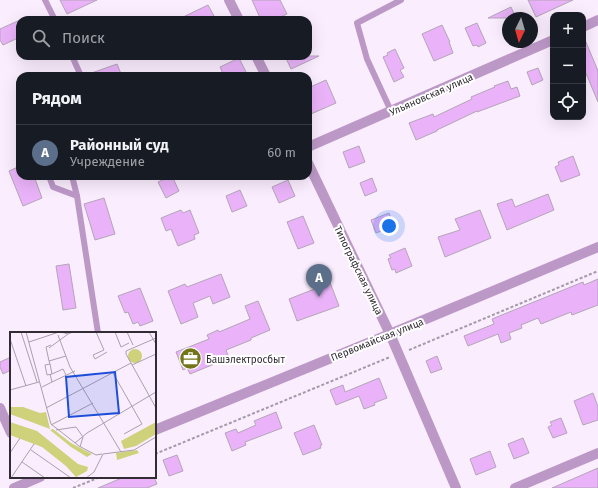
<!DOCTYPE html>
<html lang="ru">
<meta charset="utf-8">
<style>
body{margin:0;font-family:"Fira Sans",sans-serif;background:#242831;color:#f1f3f6}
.controls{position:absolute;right:12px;top:12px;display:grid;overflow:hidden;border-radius:8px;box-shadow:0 4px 16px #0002}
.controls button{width:36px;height:36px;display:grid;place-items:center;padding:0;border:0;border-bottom:1px solid #363941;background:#171b24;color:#f1f3f6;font:20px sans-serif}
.compass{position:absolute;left:502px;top:12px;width:36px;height:36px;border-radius:50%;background:#171b24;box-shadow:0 4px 16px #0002;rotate:185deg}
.you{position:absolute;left:389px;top:226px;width:14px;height:14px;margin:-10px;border:3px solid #fff;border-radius:50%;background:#1a73e8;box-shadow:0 0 0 6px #1a73e833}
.badge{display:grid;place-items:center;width:26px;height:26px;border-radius:50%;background:#8c9099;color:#fff;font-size:13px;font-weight:700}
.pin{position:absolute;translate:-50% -33px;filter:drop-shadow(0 1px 2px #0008)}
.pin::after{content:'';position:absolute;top:21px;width:14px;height:12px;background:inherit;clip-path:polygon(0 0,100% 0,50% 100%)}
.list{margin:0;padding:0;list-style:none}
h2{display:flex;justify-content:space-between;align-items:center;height:52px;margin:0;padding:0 16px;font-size:17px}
h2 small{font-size:13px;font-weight:400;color:#9ea1a6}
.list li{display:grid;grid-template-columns:26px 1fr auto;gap:12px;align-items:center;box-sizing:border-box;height:56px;padding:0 16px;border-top:1px solid #363941}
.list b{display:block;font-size:15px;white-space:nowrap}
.list p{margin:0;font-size:13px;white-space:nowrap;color:#9ea1a6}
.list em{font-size:13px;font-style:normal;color:#9ea1a6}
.icon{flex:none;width:22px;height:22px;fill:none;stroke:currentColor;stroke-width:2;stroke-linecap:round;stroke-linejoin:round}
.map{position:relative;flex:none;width:598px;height:488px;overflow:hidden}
.search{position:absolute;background:#171b24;box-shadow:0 4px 16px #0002;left:16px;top:16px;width:296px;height:44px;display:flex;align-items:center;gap:10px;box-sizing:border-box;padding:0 14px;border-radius:12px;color:#9ea1a6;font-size:15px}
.panel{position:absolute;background:#171b24;box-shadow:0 4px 16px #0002;left:16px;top:72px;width:296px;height:108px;border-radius:12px}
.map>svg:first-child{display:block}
.building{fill:#eab3f9;stroke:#b3a5b8}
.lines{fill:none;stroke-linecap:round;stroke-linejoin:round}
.path{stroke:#a49aa7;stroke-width:2;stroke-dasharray:3 2;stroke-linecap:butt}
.lane{stroke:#bc98c7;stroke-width:6}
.street{stroke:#bc98c7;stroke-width:10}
.labels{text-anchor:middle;stroke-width:4;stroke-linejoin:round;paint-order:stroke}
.street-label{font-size:10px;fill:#322c34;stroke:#fff}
.poi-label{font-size:10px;fill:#322c34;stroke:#fff;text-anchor:start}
.inset-road{fill:none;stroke:#aaa0ad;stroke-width:1}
.view{fill:#1d4ed8;fill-opacity:0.15;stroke:#1d4ed8;stroke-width:2}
.inset-edge{fill:none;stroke:#322c34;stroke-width:2}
</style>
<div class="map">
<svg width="598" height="488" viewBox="0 0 598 488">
<rect width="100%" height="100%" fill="#faedfe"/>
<g class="building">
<polygon points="60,0 97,0 67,14"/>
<polygon points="252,0 280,0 287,14 274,20 261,20"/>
<polygon points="528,0 573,0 536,17"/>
<polygon points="208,5 214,16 206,20 177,20"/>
<polygon points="511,7 516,18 488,18"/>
<polygon points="20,20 20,37 3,45 0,40 0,29"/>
<polygon points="477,23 486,43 478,47 477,45 473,46 465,28"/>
<polygon points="442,25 450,42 449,42 453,53 434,61 422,34"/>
<polygon points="583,35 598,71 598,102 585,71 583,72"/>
<polygon points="395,49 404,68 400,70 404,77 394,82 383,57 388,55 387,53"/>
<polygon points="285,56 319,56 291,69"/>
<polygon points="239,58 248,76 224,76 220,67"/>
<polygon points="117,64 122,76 87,76 86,75"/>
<polygon points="538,68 543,80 532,85 527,72"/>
<polygon points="326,80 336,103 311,114 308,108 308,88"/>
<polygon points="508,81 511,89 517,87 520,96 477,112 477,111 437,130 437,131 416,140 409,123 433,114 434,117 472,99 471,97 495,87 494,86"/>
<polygon points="359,146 365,162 349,168 343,152"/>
<polygon points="573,156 580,175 561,182 555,167 559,165 558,162"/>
<polygon points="20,166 20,176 34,176 42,198 23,206 9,171"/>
<polygon points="172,176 179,191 166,198 158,182"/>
<polygon points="372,178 377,191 365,196 360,183"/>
<polygon points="288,180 295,196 279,203 272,187"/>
<polygon points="240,190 247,206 232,212 226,196"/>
<polygon points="548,194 554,210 507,230 497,204 512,199 515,207"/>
<polygon points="104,198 115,234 95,240 84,204"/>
<polygon points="181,210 183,213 190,210 199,233 194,235 195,239 178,246 171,229 166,231 161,218"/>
<polygon points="480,210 491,238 445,257 438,237 460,230 455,219"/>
<polygon points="389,213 394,226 376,233 371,220"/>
<polygon points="303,216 314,243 298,249 287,222"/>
<polygon points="405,248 412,266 396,273 395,269 392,270 388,259 391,258 389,255"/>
<polygon points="69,264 76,308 63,310 56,266"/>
<polygon points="326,272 339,306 297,321 289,299 317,288 313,277"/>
<polygon points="221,274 230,297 213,304 210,296 193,303 198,317 181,324 168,291 185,284 187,287"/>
<polygon points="598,279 598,305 572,315 571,312 541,324 538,318 521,325 522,328 509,333 511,339 501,343 498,334 468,346 464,336 494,324 492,319 583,282 584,285"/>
<polygon points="140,288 153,321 140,326 138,322 133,324 128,312 125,313 118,296"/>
<polygon points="258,301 270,330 251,338 251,340 226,350 229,358 190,374 187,368 183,370 176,352 209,339 207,335 218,330 219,332 250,319 245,306"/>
<polygon points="437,356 442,369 431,373 426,361"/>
<polygon points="11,357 11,370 3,374 0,367 0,362"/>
<polygon points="379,378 387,398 374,403 375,405 364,409 359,396 336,405 330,390 343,385 345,392"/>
<polygon points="593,393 598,407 598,420 583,425 574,401"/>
<polygon points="276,412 282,428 245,442 246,445 232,451 225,433 236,429 238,433 256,425 254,421"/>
<polygon points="561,418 567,433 553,438 548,427 552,425 550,422"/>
<polygon points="314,425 322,445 320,446 321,448 303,455 294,433"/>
<polygon points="523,438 529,453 514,459 508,444"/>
<polygon points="490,451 496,467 476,475 470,459"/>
<polygon points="177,455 183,471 169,476 163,460"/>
<polygon points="598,468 598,488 552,488"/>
<polygon points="124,477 154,477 157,484 147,488 98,488"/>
</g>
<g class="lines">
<g class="path">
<polyline points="409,350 598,271"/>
<polyline points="155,454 390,357"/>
<polyline points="73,488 100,477"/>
</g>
<g class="lane">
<polyline points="45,0 55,20"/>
<polyline points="72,56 81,76"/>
<polyline points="391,111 367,59 357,23 401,0"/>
<polyline points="49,176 53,187 77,196"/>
<polyline points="72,176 77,196 98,333"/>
</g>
<g class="street">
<polyline points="229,0 239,20"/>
<polyline points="583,27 598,20"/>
<polyline points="256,56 266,76"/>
<polyline points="308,147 553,40"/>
<polyline points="308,163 390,334 456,488"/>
<polyline points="0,408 11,433"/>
<polyline points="155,430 390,334 598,247"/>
<polyline points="14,488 40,477"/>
<polyline points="515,488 598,453"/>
</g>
</g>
<defs>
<symbol id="office-disc" viewBox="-11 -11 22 22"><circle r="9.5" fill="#74751b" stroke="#fff"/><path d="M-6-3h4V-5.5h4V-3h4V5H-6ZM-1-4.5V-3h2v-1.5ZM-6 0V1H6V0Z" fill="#fff"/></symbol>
</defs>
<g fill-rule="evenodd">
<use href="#office-disc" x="178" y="346" width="25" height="25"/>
</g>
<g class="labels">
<g class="street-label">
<text transform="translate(431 94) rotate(-24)" y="4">Ульяновская улица</text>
<text transform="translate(359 270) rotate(64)" y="4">Типографская улица</text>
<text transform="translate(377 339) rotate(-22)" y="4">Первомайская улица</text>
</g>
<g class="poi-label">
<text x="206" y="363">Башэлектросбыт</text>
</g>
</g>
<g transform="translate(10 332)">
<rect width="146" height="146" fill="#faedfe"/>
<path d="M118 24a7 7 0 1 1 14 0a7 7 0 1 1-14 0ZM0,75H13L30,81L36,80L40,97L0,82ZM0,90L27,99L68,132L78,135L77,139L66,145L56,134L32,115L0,103ZM146,90V102L126,114L114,117L111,109ZM43,97L61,111L82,122L77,125L61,115L40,98ZM127,118L129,121L107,128L106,121Z" fill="#cfd17b"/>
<path class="inset-road" d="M11,0L27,50M16,0L41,92L69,114L86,123L92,122M51,0L58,2L63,0M86,0L94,18M105,0L111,15L119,11M117,0L123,13M139,0L146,12M48,3L60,35L111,120M146,6L116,19V22L146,76M0,7L16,54M19,10L49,0M39,16L58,2M94,18L83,23L85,27L97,20M39,29L36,15L41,13M40,32L42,42L37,43L35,33L40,32L39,29L56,24M122,33L146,22M103,41L132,92L114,102M42,42L53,37L56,43M42,50L65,39M32,55L42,50L40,42M0,58L29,50M36,76L121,31M41,93L83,71M46,98L66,95L73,105L70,115M65,111L77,101L146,60M21,118L61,146M0,121L10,106M12,130L35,146M1,146L24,112M76,146L84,140L93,122L124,118L146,105"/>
<path class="view" d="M105,40L109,81L59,85L56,45Z"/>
<rect width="146" height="146" class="inset-edge"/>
</g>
</svg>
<div class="controls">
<button>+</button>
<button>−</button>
<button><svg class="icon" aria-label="locate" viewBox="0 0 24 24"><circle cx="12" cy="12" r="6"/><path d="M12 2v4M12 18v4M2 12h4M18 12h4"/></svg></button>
</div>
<svg class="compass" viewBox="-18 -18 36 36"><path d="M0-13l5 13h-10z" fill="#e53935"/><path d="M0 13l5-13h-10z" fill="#9ea1a6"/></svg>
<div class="you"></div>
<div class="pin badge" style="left:319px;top:297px;background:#5c6f8a">A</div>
<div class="search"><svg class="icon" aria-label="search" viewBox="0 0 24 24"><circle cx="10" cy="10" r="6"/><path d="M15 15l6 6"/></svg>Поиск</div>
<section class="panel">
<h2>Рядом<small></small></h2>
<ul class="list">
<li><span class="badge" style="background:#5c6f8a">A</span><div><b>Районный суд</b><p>Учреждение</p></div><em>60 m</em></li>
</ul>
</section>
</div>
